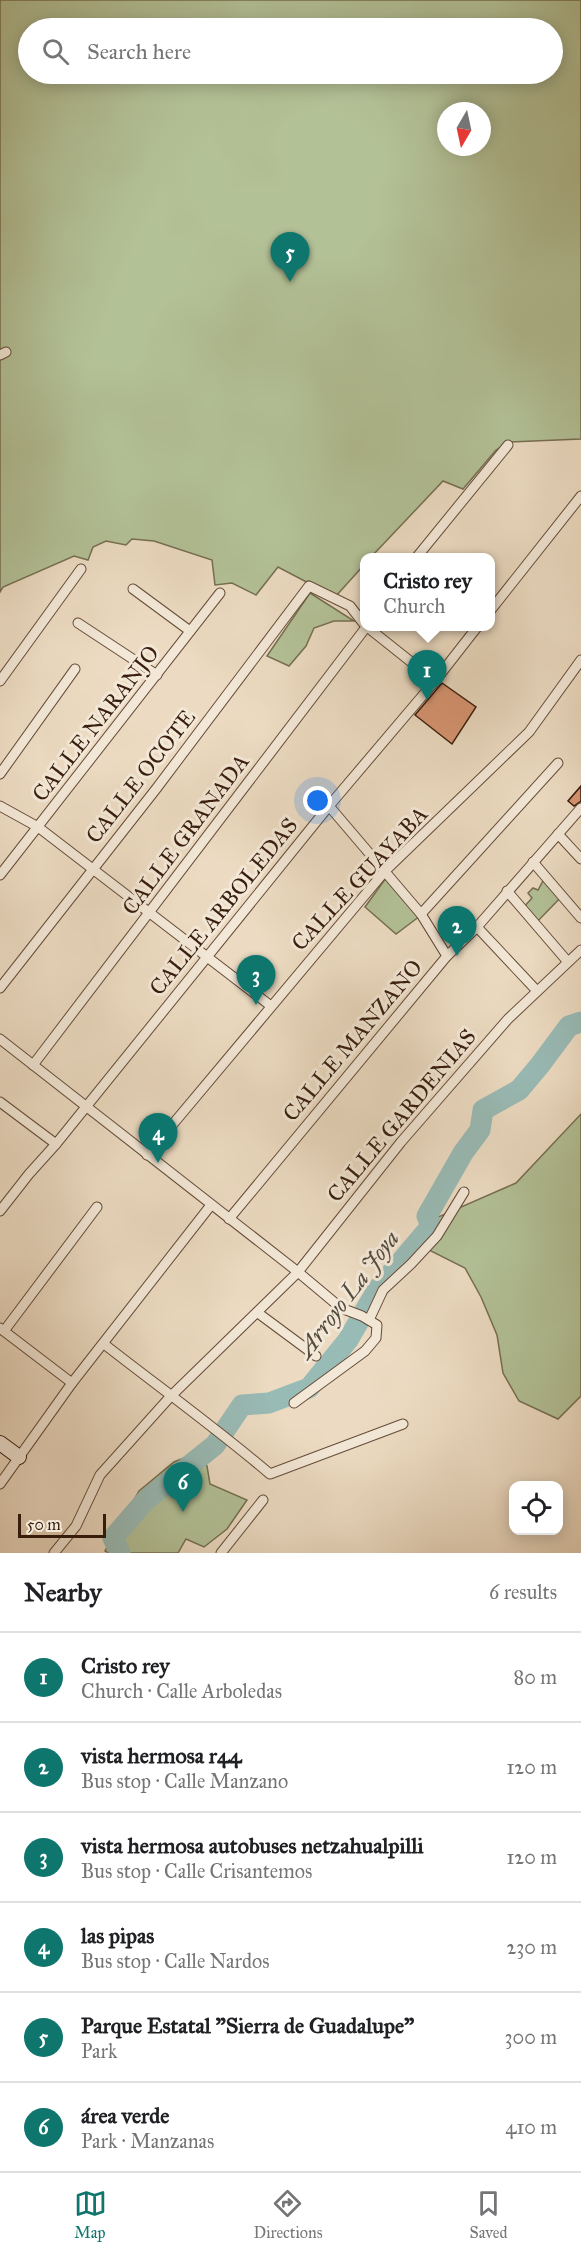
<!DOCTYPE html>
<meta charset="utf-8">
<style>
body{margin:0;font-family:"IM FELL Great Primer",serif;background:#f2f2f2;color:#202124}
.controls{position:absolute;right:18px;bottom:18px;display:grid;overflow:hidden;border-radius:12px;box-shadow:0 3px 15px #0003}
.controls button{width:54px;height:54px;display:grid;place-items:center;padding:0;border:0;border-bottom:2px solid #e0e0e0;background:#fff;color:#202124;font:30px sans-serif}
.compass{position:absolute;left:437px;top:102px;width:54px;height:54px;border-radius:50%;background:#fff;box-shadow:0 3px 15px #0003;rotate:189deg}
.scale{position:absolute;left:18px;bottom:15px;width:88px;box-sizing:border-box;padding-left:6px;border:3px solid #381d0d;border-top:0;font-size:16px;line-height:21px;white-space:nowrap;color:#381d0d;-webkit-text-stroke:4px #f3e8d7;paint-order:stroke}
.you{position:absolute;left:318px;top:801px;width:21px;height:21px;margin:-15px;border:4px solid #fff;border-radius:50%;background:#1a73e8;box-shadow:0 0 0 9px #1a73e833}
.badge{display:grid;place-items:center;width:39px;height:39px;border-radius:50%;background:#0f766e;color:#fff;font-size:20px;font-weight:700}
.pin{position:absolute;translate:-50% -50px;filter:drop-shadow(0 2px 3px #0008)}
.pin::after{content:'';position:absolute;top:32px;width:21px;height:18px;background:inherit;clip-path:polygon(0 0,100% 0,50% 100%)}
.popup{position:absolute;left:360px;top:553px;width:135px;height:78px;box-sizing:border-box;display:grid;place-content:center;border-radius:12px;background:#fff;filter:drop-shadow(0 2px 4px #0005);font-size:20px;white-space:nowrap;color:#757577}
.popup b{font-size:22px;color:#202124}
.popup::after{content:'';position:absolute;left:50%;top:100%;margin-left:-12px;border:12px solid transparent;border-top-color:#fff}
.list{margin:0;padding:0;list-style:none}
h2{display:flex;justify-content:space-between;align-items:center;height:78px;margin:0;padding:0 24px;font-size:26px}
h2 small{font-size:20px;font-weight:400;color:#757577}
.list li{display:grid;grid-template-columns:39px 1fr auto;gap:18px;align-items:center;box-sizing:border-box;height:90px;padding:0 24px;border-top:2px solid #e0e0e0}
.list b{display:block;font-size:22px;white-space:nowrap}
.list p{margin:0;font-size:20px;white-space:nowrap;color:#757577}
.list em{font-size:20px;font-style:normal;color:#757577}
.icon{flex:none;width:33px;height:33px;fill:none;stroke:currentColor;stroke-width:2;stroke-linecap:round;stroke-linejoin:round}
.map{position:relative;flex:none;width:581px;height:1553px;overflow:hidden}
.search{position:absolute;background:#fff;box-shadow:0 3px 15px #0003;left:18px;right:18px;top:18px;height:66px;display:flex;align-items:center;gap:15px;box-sizing:border-box;padding:0 21px;border-radius:33px;color:#757577;font-size:22px}
.sheet{height:618px;background:#fff}
nav{display:flex;justify-content:space-around;align-items:center;box-sizing:border-box;height:84px;border-top:2px solid #e0e0e0;background:#fff;font-size:16px;color:#757577}
nav a{display:grid;justify-items:center;gap:3px}
nav .on{color:#0f766e}
.map>svg:first-child{display:block}
.green{fill:#b3c197;stroke:#766f52;stroke-width:1.5;fill-rule:evenodd}
.lines{fill:none;stroke-linecap:round;stroke-linejoin:round}
.river{stroke:#99bbb6;stroke-width:21}
.building{fill:#d89572;stroke:#381d0d;stroke-width:1.5}
.street-casing{stroke:#654c3a;stroke-width:11}
.secondary-casing{stroke:#381d0d;stroke-width:16}
.street{stroke:#f3e8d7;stroke-width:9}
.secondary{stroke:#f3e8d7;stroke-width:14}
.labels{text-anchor:middle;stroke-width:6;stroke-linejoin:round;paint-order:stroke}
.street-label{font-size:22px;fill:#381d0d;stroke:#f3e8d7}
.water-label{font-size:24px;font-style:italic;fill:#554c40;stroke:#f3e8d7}
</style>
<div class="map">
<svg width="581" height="1553" viewBox="0 0 581 1553">
<rect width="100%" height="100%" fill="#ecdbc2"/>
<filter id="stains"><feTurbulence type="fractalNoise" baseFrequency=".00333" numOctaves="4"/><feColorMatrix values="0 0 0 0 .2 0 0 0 0 .09 0 0 0 0 .02 0 0 0 .5 -.17"/></filter>
<radialGradient id="worn" r=".72"><stop offset=".6" stop-color="#630" stop-opacity="0"/><stop offset="1" stop-color="#630" stop-opacity=".3"/></radialGradient>
<g class="green">
<path d="M0,0H581V439L510,442L496,450L463,489L443,481L371,557L364,558V565L335,597L278,567L256,595L232,583L215,585L212,560L154,541L132,539L126,545L106,541L93,547L88,560L74,556L3,587L0,592ZM28,28H552V74H28ZM446,111H482V147H446Z"/>
<polygon points="310,593 354,621 334,621 314,628 306,646 289,666 267,656"/>
<polygon points="386,878 420,916 396,934 365,907"/>
<polygon points="543,881 562,896 536,923 523,908 532,898 528,893 533,888 538,890"/>
<polygon points="581,1114 581,1396 558,1419 519,1401 503,1373 497,1335 481,1297 465,1268 417,1244 429,1221 516,1183"/>
<polygon points="199,1452 207,1466 210,1484 247,1500 227,1529 204,1547 186,1539 178,1553 109,1553 105,1551 139,1491 174,1462"/>
</g>
<g class="lines">
<polyline class="river" points="120,1553 113,1538 146,1500 215,1445 242,1405 269,1403 309,1388 348,1340 377,1290 431,1226 427,1216 463,1153 480,1130 483,1110 519,1090 540,1065 569,1026 581,1022"/>
</g>
<g class="building">
<polygon points="442,683 476,707 452,744 415,715"/>
<polygon points="581,786 581,801 574,806 568,801"/>
</g>
<g class="lines">
<defs>
<g id="street">
<polyline points="0,355 6,352"/>
<polyline points="416,558 508,445"/>
<polyline points="133,589 190,631"/>
<polyline points="490,611 581,496"/>
<polyline points="78,623 157,675"/>
<polyline points="366,626 435,681"/>
<polyline points="0,681 81,569"/>
<polyline points="0,774 75,669"/>
<polyline points="0,806 38,827 271,1006"/>
<polyline points="329,806 421,914 447,956"/>
<polyline points="558,834 581,859"/>
<polyline points="533,862 581,918"/>
<polyline points="0,875 220,593"/>
<polyline points="507,891 568,962"/>
<polyline points="421,914 558,763"/>
<polyline points="477,927 537,991"/>
<polyline points="0,988 156,789 309,586 350,606 364,624"/>
<polyline points="0,1039 298,1272 341,1308 362,1316 377,1325 376,1338 365,1351 294,1403"/>
<polyline points="33,1065 367,626"/>
<polyline points="0,1102 56,1144"/>
<polyline points="147,1155 385,871 529,732 581,660"/>
<polyline points="0,1211 29,1174 56,1144 329,806 435,681 478,626"/>
<polyline points="229,1219 447,956 477,927 581,808"/>
<polyline points="258,1313 316,1356"/>
<polyline points="369,1320 383,1290 411,1264 437,1236 464,1192"/>
<polyline points="0,1328 72,1383"/>
<polyline points="4,1331 97,1207"/>
<path d="M104,1344C159,1387 216,1428 270,1474L403,1424"/>
<polyline points="0,1484 72,1383 211,1205"/>
<polyline points="54,1553 76,1526 100,1475 170,1397 298,1272 401,1142 508,1019 581,950"/>
<polyline points="221,1553 263,1500"/>
</g>
<polyline id="secondary" points="0,1443 19,1457"/>
</defs>
<use href="#street" class="street-casing"/>
<use href="#secondary" class="secondary-casing"/>
<use href="#street" class="street"/>
<use href="#secondary" class="secondary"/>
</g>
<g class="labels">
<g class="street-label">
<text transform="translate(95 723) rotate(-52)" y="8">CALLE NARANJO</text>
<text transform="translate(140 776) rotate(-52)" y="8">CALLE OCOTE</text>
<text transform="translate(185 834) rotate(-53)" y="8">CALLE GRANADA</text>
<text transform="translate(359 878) rotate(-47)" y="8">CALLE GUAYABA</text>
<text transform="translate(223 906) rotate(-51)" y="8">CALLE ARBOLEDAS</text>
<text transform="translate(352 1040) rotate(-50)" y="8">CALLE MANZANO</text>
<text transform="translate(401 1115) rotate(-50)" y="8">CALLE GARDENIAS</text>
</g>
<g class="water-label">
<text transform="translate(348 1294) rotate(-53)" y="8">Arroyo La Joya</text>
</g>
</g>
<rect width="100%" height="100%" filter="url(#stains)"/>
<rect width="100%" height="100%" fill="url(#worn)"/>
</svg>
<div class="controls">
<button><svg class="icon" aria-label="locate" viewBox="0 0 24 24"><circle cx="12" cy="12" r="6"/><path d="M12 2v4M12 18v4M2 12h4M18 12h4"/></svg></button>
</div>
<svg class="compass" viewBox="-18 -18 36 36"><path d="M0-13l5 13h-10z" fill="#e53935"/><path d="M0 13l5-13h-10z" fill="#757577"/></svg>
<div class="scale">50 m</div>
<div class="you"></div>
<div class="pin badge" style="left:427px;top:700px">1</div>
<div class="popup"><b>Cristo rey</b>Church</div>
<div class="pin badge" style="left:457px;top:956px">2</div>
<div class="pin badge" style="left:256px;top:1005px">3</div>
<div class="pin badge" style="left:158px;top:1163px">4</div>
<div class="pin badge" style="left:290px;top:282px">5</div>
<div class="pin badge" style="left:183px;top:1512px">6</div>
<div class="search"><svg class="icon" aria-label="search" viewBox="0 0 24 24"><circle cx="10" cy="10" r="6"/><path d="M15 15l6 6"/></svg>Search here</div>
</div>
<section class="sheet">
<h2>Nearby<small>6 results</small></h2>
<ul class="list">
<li><span class="badge">1</span><div><b>Cristo rey</b><p>Church · Calle Arboledas</p></div><em>80 m</em></li>
<li><span class="badge">2</span><div><b>vista hermosa r44</b><p>Bus stop · Calle Manzano</p></div><em>120 m</em></li>
<li><span class="badge">3</span><div><b>vista hermosa autobuses netzahualpilli</b><p>Bus stop · Calle Crisantemos</p></div><em>120 m</em></li>
<li><span class="badge">4</span><div><b>las pipas</b><p>Bus stop · Calle Nardos</p></div><em>230 m</em></li>
<li><span class="badge">5</span><div><b>Parque Estatal &quot;Sierra de Guadalupe&quot;</b><p>Park</p></div><em>300 m</em></li>
<li><span class="badge">6</span><div><b>área verde</b><p>Park · Manzanas</p></div><em>410 m</em></li>
</ul>
</section>
<nav>
<a class="on"><svg class="icon" aria-label="map" viewBox="0 0 24 24"><path d="M3 6l6-2 6 2 6-2v14l-6 2-6-2-6 2zM9 4v14M15 6v14"/></svg>Map</a>
<a><svg class="icon" aria-label="directions" viewBox="0 0 24 24"><path d="M12 3l9 9-9 9-9-9zM9 14v-3h6M13 9l2 2-2 2"/></svg>Directions</a>
<a><svg class="icon" aria-label="saved" viewBox="0 0 24 24"><path d="M7 4h10v16l-5-4-5 4z"/></svg>Saved</a>
</nav>
